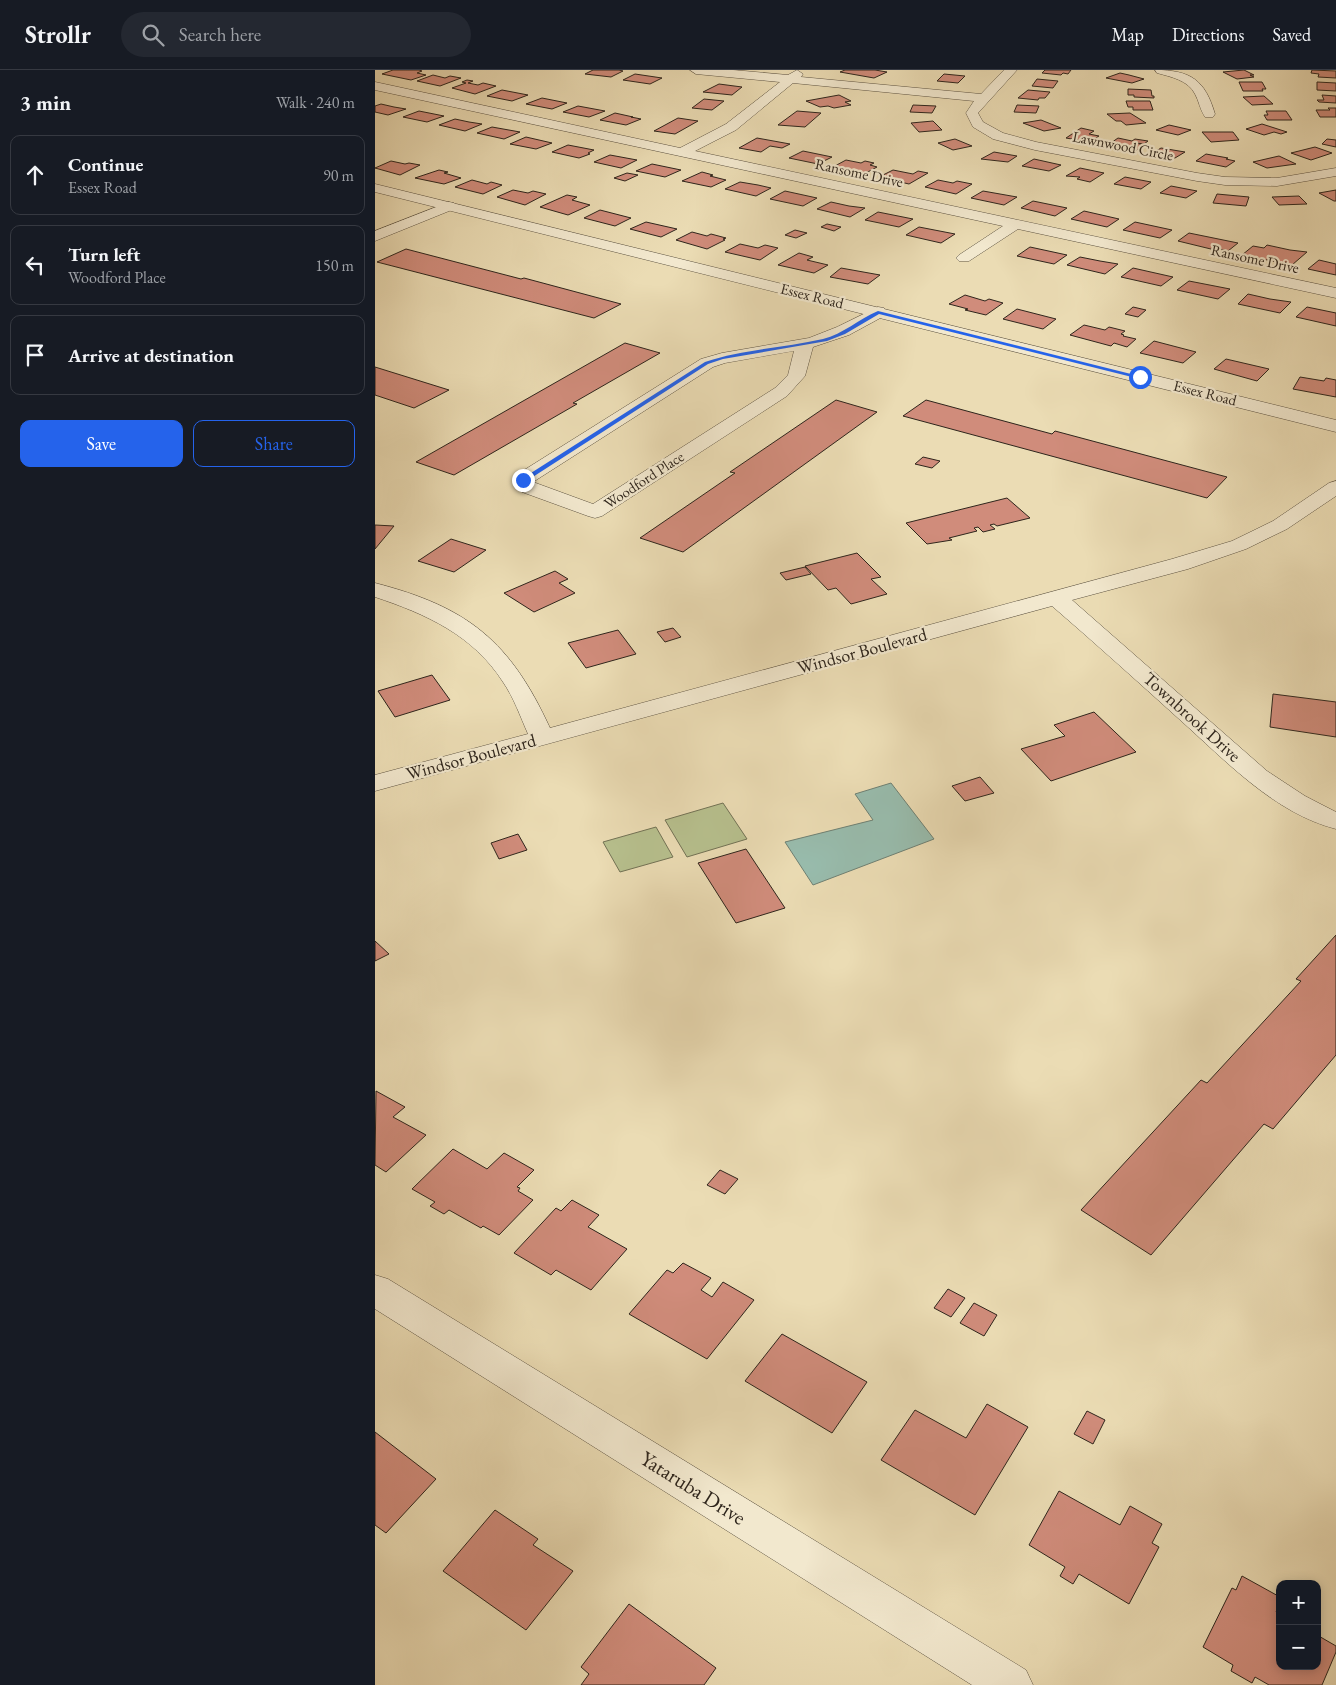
<!DOCTYPE html>
<meta charset="utf-8">
<style>
body{margin:0;font-family:"EB Garamond",serif;background:#242831;color:#f1f3f6}
.controls{position:absolute;right:15px;bottom:15px;display:grid;overflow:hidden;border-radius:10px;box-shadow:0 2px 12px #0003}
.controls button{width:45px;height:45px;display:grid;place-items:center;padding:0;border:0;border-bottom:1px solid #363941;background:#171b24;color:#f1f3f6;font:25px sans-serif}
.stop{position:absolute;width:15px;height:15px;margin:-11px;border:4px solid #2563eb;border-radius:50%;background:#fff}
.stop.end{background:#2563eb;border-color:#fff;box-shadow:0 1px 5px #0008}
.list{margin:0;padding:0;list-style:none}
h2{display:flex;justify-content:space-between;align-items:center;height:65px;margin:0;padding:0 20px;font-size:21px}
h2 small{font-size:16px;font-weight:400;color:#9ea1a6}
.list li{display:grid;grid-template-columns:32px 1fr auto;gap:15px;align-items:center;box-sizing:border-box;height:80px;margin:0 10px 10px;padding:0 10px;border:1px solid #363941;border-radius:10px}
.list b{display:block;font-size:19px;white-space:nowrap}
.list p{margin:0;font-size:16px;white-space:nowrap;color:#9ea1a6}
.list em{font-size:16px;font-style:normal;color:#9ea1a6}
.actions{display:flex;gap:10px;padding:15px 20px}
.actions a{flex:1;padding:11px 0;border:1px solid #2563eb;border-radius:10px;text-align:center;font-size:18px;color:#2563eb}
.actions .main{background:#2563eb;color:#fff}
.icon{flex:none;width:28px;height:28px;fill:none;stroke:currentColor;stroke-width:2;stroke-linecap:round;stroke-linejoin:round}
.map{position:relative;flex:none;width:961px;height:1615px;overflow:hidden}
header{display:flex;align-items:center;gap:30px;box-sizing:border-box;height:70px;padding:0 25px;background:#171b24;border-bottom:1px solid #363941}
header strong{font-size:24px}
nav{display:flex;gap:28px;margin-inline-start:auto;font-size:18px}
.search{width:350px;height:45px;background:#242831;display:flex;align-items:center;gap:12px;box-sizing:border-box;padding:0 18px;border-radius:28px;color:#9ea1a6;font-size:19px}
main{display:flex}
aside{flex:1;background:#171b24}
.map>svg:first-child{display:block}
.green{fill:#b7c08e;stroke:#727255}
.water{fill:#98bcad;stroke:#6e8073}
.building{fill:#d08c7b;stroke:#2e251c}
.lines{fill:none;stroke-linecap:round;stroke-linejoin:round}
.minor-casing{stroke:#5d5342;stroke-width:1}
.tertiary-casing{stroke:#5d5342;stroke-width:1}
.minor{fill:#f2e8ce;fill-rule:evenodd}
.tertiary{fill:#f2e8ce;fill-rule:evenodd}
.route{fill:#2563eb}
.labels{text-anchor:middle;stroke-width:4.5;stroke-linejoin:round;paint-order:stroke}
.far-street-label{font-size:15px;fill:#2e251c;stroke:#f2e8ce}
.street-label{font-size:18px;fill:#2e251c;stroke:#f2e8ce}
.near-street-label{font-size:21px;fill:#2e251c;stroke:#f2e8ce}
</style>
<header>
<strong>Strollr</strong>
<div class="search"><svg class="icon" aria-label="search" viewBox="0 0 24 24"><circle cx="10" cy="10" r="6"/><path d="M15 15l6 6"/></svg>Search here</div>
<nav><a>Map</a><a>Directions</a><a>Saved</a></nav>
</header>
<main>
<aside>
<h2>3 min<small>Walk · 240 m</small></h2>
<ul class="list">
<li><svg class="icon" aria-label="ahead" viewBox="0 0 24 24"><path d="M12 20V5M6 11l6-6 6 6"/></svg><div><b>Continue</b><p>Essex Road</p></div><em>90 m</em></li>
<li><svg class="icon" aria-label="left" viewBox="0 0 24 24"><path d="M17 20v-9H6M10 6l-5 5 5 5"/></svg><div><b>Turn left</b><p>Woodford Place</p></div><em>150 m</em></li>
<li><svg class="icon" aria-label="arrive" viewBox="0 0 24 24"><path d="M6 21V4h12l-3 4 3 4H6"/></svg><div><b>Arrive at destination</b></div></li>
</ul>
<div class="actions"><a class="main">Save</a><a>Share</a></div>
</aside>
<div class="map">
<svg width="961" height="1615" viewBox="0 0 961 1615">
<rect width="100%" height="100%" fill="#ebdcb4"/>
<filter id="stains"><feTurbulence type="fractalNoise" baseFrequency=".004" numOctaves="4"/><feColorMatrix values="0 0 0 0 .2 0 0 0 0 .09 0 0 0 0 .02 0 0 0 .5 -.17"/></filter>
<radialGradient id="worn" r=".72"><stop offset=".6" stop-color="#630" stop-opacity="0"/><stop offset="1" stop-color="#630" stop-opacity=".3"/></radialGradient>
<g class="green">
<polygon points="348,733 372,769 312,787 290,750"/>
<polygon points="281,757 298,787 245,802 228,772"/>
</g>
<polygon class="water" points="516,713 559,769 438,815 410,772 498,750 480,724"/>
<g class="building">
<polygon points="18,0 44,0 47,1 42,3 51,5 36,10 7,4"/>
<polygon points="218,0 244,0 248,1 236,7 210,4"/>
<polygon points="470,0 500,0 512,2 499,8 465,2"/>
<polygon points="670,0 696,0 693,4 688,3 686,5 667,3"/>
<polygon points="869,0 879,5 875,5 879,7 862,9 848,2"/>
<polygon points="937,0 961,1 961,8 943,7 944,4 936,3"/>
<polygon points="745,3 754,5 769,9 757,13 731,8"/>
<polygon points="260,4 287,8 275,14 248,10"/>
<polygon points="569,4 590,6 583,13 562,11"/>
<polygon points="58,5 70,8 75,6 86,8 65,16 42,11"/>
<polygon points="662,9 683,11 678,18 657,16"/>
<polygon points="92,10 98,11 93,13 103,15 108,13 121,16 100,24 77,18 91,13 87,12"/>
<polygon points="864,12 887,12 891,19 887,19 888,21 868,21"/>
<polygon points="942,12 961,13 961,21 942,20"/>
<polygon points="344,14 367,17 357,25 328,22"/>
<polygon points="753,19 776,20 777,26 779,26 779,28 759,27 759,25 753,25"/>
<polygon points="127,20 153,25 137,31 112,26"/>
<polygon points="653,20 675,22 670,28 664,28 663,30 643,28"/>
<polygon points="464,25 476,31 470,32 476,35 459,38 453,36 445,37 431,31"/>
<polygon points="947,25 961,26 961,33 944,32 942,30 949,30"/>
<polygon points="889,26 898,34 877,35 868,27"/>
<polygon points="167,28 192,33 177,39 151,34"/>
<polygon points="329,29 349,31 337,40 317,38"/>
<polygon points="751,31 775,31 778,40 758,40 758,37 753,37"/>
<polygon points="6,34 19,37 31,39 13,45 0,42 0,36"/>
<polygon points="538,35 561,36 557,43 535,42"/>
<polygon points="642,35 664,36 661,43 639,42"/>
<polygon points="203,36 230,41 214,47 188,42"/>
<polygon points="953,38 961,38 961,47 945,47 941,40 955,40"/>
<polygon points="44,41 69,46 52,52 28,47"/>
<polygon points="422,41 446,43 430,57 403,55"/>
<polygon points="891,41 911,41 917,50 892,50 889,45 893,45"/>
<polygon points="240,43 258,47 256,47 266,49 251,55 225,50"/>
<polygon points="755,43 771,53 751,55 746,51 741,51 732,44"/>
<polygon points="303,48 323,51 300,64 279,61"/>
<polygon points="80,49 94,52 107,54 90,61 64,55"/>
<polygon points="666,50 686,58 669,61 648,53"/>
<polygon points="558,51 567,60 544,62 536,53"/>
<polygon points="887,54 912,62 906,64 899,62 889,65 871,59"/>
<polygon points="794,55 816,60 803,65 781,60"/>
<polygon points="117,57 145,62 129,69 102,63"/>
<polygon points="706,58 719,61 714,64 724,66 714,72 691,68"/>
<polygon points="827,62 858,62 864,70 836,72"/>
<polygon points="151,67 177,73 161,79 135,74"/>
<polygon points="382,68 415,74 407,78 395,76 386,82 364,78"/>
<polygon points="743,68 757,71 760,69 773,71 769,74 761,73 769,75 760,81 733,75"/>
<polygon points="580,69 597,76 578,80 563,73"/>
<polygon points="952,69 961,70 961,77 947,74"/>
<polygon points="193,75 219,80 213,83 215,84 204,88 177,82"/>
<polygon points="940,77 957,83 936,90 916,83"/>
<polygon points="786,78 810,82 800,88 776,84"/>
<polygon points="428,81 457,87 443,94 414,88"/>
<polygon points="619,82 642,86 633,92 606,89"/>
<polygon points="831,84 853,88 851,89 860,91 851,97 821,91"/>
<polygon points="235,85 262,90 246,98 219,92"/>
<polygon points="904,86 921,94 892,98 878,92"/>
<polygon points="659,89 686,95 674,101 647,96"/>
<polygon points="471,90 486,93 490,91 499,93 495,95 502,97 489,104 466,101 470,100 458,97"/>
<polygon points="16,91 30,94 34,93 45,95 25,105 0,98"/>
<polygon points="277,94 306,100 290,107 261,101"/>
<polygon points="705,98 729,103 715,112 702,109 705,107 691,106"/>
<polygon points="64,100 73,102 69,103 86,108 69,114 40,108"/>
<polygon points="518,100 538,104 543,101 553,103 534,114 504,107"/>
<polygon points="327,102 338,105 335,106 351,110 336,117 307,111"/>
<polygon points="252,103 263,105 250,111 239,108"/>
<polygon points="750,107 776,112 766,119 739,114"/>
<polygon points="97,110 112,114 116,112 127,115 108,124 80,117"/>
<polygon points="563,110 578,113 582,111 597,114 581,124 550,117"/>
<polygon points="365,112 383,115 396,118 381,126 350,119"/>
<polygon points="796,116 822,121 811,128 785,123"/>
<polygon points="138,120 153,123 158,121 171,124 150,135 122,127"/>
<polygon points="961,120 961,131 959,131 944,123"/>
<polygon points="410,121 442,128 428,136 395,129"/>
<polygon points="608,121 642,127 629,135 596,128"/>
<polygon points="842,124 874,127 871,136 838,133"/>
<polygon points="192,125 202,127 197,130 215,135 193,145 165,137"/>
<polygon points="924,126 932,134 904,135 897,127"/>
<polygon points="658,131 692,138 680,146 646,138"/>
<polygon points="456,132 474,136 490,138 475,147 442,139"/>
<polygon points="225,140 256,148 240,156 209,148"/>
<polygon points="709,141 744,149 732,157 696,149"/>
<polygon points="503,142 538,149 524,157 490,150"/>
<polygon points="271,152 302,159 286,167 255,159"/>
<polygon points="760,152 797,160 785,168 748,160"/>
<polygon points="452,154 466,157 459,161 446,157"/>
<polygon points="544,157 580,164 566,173 531,165"/>
<polygon points="420,160 432,163 421,168 410,165"/>
<polygon points="317,162 332,166 336,164 351,168 348,169 350,170 332,179 301,170"/>
<polygon points="814,163 863,173 853,181 843,179 840,180 803,171"/>
<polygon points="365,174 383,178 390,175 403,178 385,190 350,182"/>
<polygon points="892,175 915,180 932,182 917,195 867,185 878,176 889,178"/>
<polygon points="655,177 692,185 679,194 642,186"/>
<polygon points="31,179 146,209 149,208 246,234 219,248 2,192"/>
<polygon points="424,183 438,187 432,190 453,195 439,203 403,195"/>
<polygon points="705,187 725,191 743,194 730,204 692,195"/>
<polygon points="944,190 961,194 961,205 933,199"/>
<polygon points="466,198 505,205 493,214 455,207"/>
<polygon points="758,198 798,207 786,216 746,207"/>
<polygon points="814,211 855,219 843,229 802,220"/>
<polygon points="873,224 895,229 916,232 905,243 863,234"/>
<polygon points="590,225 610,231 614,229 628,233 611,245 590,240 593,239 574,234"/>
<polygon points="758,237 771,240 763,247 750,244"/>
<polygon points="932,237 961,243 961,256 921,247"/>
<polygon points="642,239 681,249 668,259 628,249"/>
<polygon points="709,255 730,260 734,257 750,261 746,264 749,265 748,266 761,269 752,277 739,273 736,276 695,265"/>
<polygon points="779,271 821,282 808,293 765,283"/>
<polygon points="250,273 285,283 198,333 202,334 79,405 41,392"/>
<polygon points="851,289 894,299 882,311 839,299"/>
<polygon points="0,297 74,320 39,338 0,325"/>
<polygon points="925,307 949,311 951,308 961,310 961,327 918,319"/>
<polygon points="461,330 502,342 308,482 265,468 360,403 355,402"/>
<polygon points="551,330 677,364 680,361 852,407 832,428 528,346"/>
<polygon points="548,387 565,391 557,398 540,394"/>
<polygon points="632,428 655,448 622,456 619,454 615,455 620,459 608,462 603,457 599,458 602,461 574,468 577,470 552,474 531,453"/>
<polygon points="0,455 19,456 0,479"/>
<polygon points="76,469 111,480 79,502 43,491"/>
<polygon points="482,483 506,507 496,509 512,524 476,534 461,518 453,520 430,496"/>
<polygon points="430,497 436,504 411,510 405,503"/>
<polygon points="180,501 193,509 184,513 200,523 159,542 129,523"/>
<polygon points="298,558 306,567 290,572 282,562"/>
<polygon points="243,560 261,584 211,598 193,573"/>
<polygon points="57,605 75,630 20,647 3,621"/>
<polygon points="898,624 961,632 961,667 895,657"/>
<polygon points="719,642 761,682 676,711 646,679 690,666 679,655"/>
<polygon points="605,707 619,723 590,731 577,716"/>
<polygon points="143,764 152,780 124,789 116,773"/>
<polygon points="371,779 410,838 361,853 323,793"/>
<polygon points="961,865 961,985 898,1059 889,1054 776,1185 706,1140 826,1010 832,1013 926,911 921,909"/>
<polygon points="0,871 14,884 0,891"/>
<polygon points="1,1021 30,1037 18,1047 51,1065 11,1102 0,1095"/>
<polygon points="78,1079 112,1099 129,1083 159,1100 142,1117 145,1118 143,1121 158,1130 124,1165 108,1156 106,1158 74,1140 69,1144 55,1136 60,1132 37,1119"/>
<polygon points="345,1100 363,1109 350,1124 332,1115"/>
<polygon points="197,1130 224,1145 213,1157 252,1179 216,1220 181,1200 176,1205 139,1183 181,1138 186,1141"/>
<polygon points="308,1193 336,1208 326,1220 337,1227 348,1212 379,1230 332,1289 254,1244 292,1200 298,1203"/>
<polygon points="573,1219 590,1228 576,1247 559,1238"/>
<polygon points="599,1233 622,1245 609,1266 585,1253"/>
<polygon points="407,1264 492,1312 457,1363 370,1311"/>
<polygon points="612,1334 653,1357 600,1445 506,1390 540,1340 591,1368"/>
<polygon points="712,1341 730,1350 718,1374 699,1364"/>
<polygon points="0,1362 61,1409 11,1463 0,1455"/>
<polygon points="684,1421 745,1455 755,1436 787,1454 777,1473 784,1477 754,1534 704,1504 698,1514 685,1506 690,1497 654,1475"/>
<polygon points="120,1440 163,1469 158,1475 198,1501 151,1560 68,1501"/>
<polygon points="867,1506 905,1527 905,1534 901,1542 905,1544 905,1596 942,1596 942,1565 961,1576 961,1582 947,1615 894,1615 880,1607 877,1613 856,1601 858,1595 828,1577 857,1518 861,1520"/>
<polygon points="254,1534 341,1598 329,1615 206,1615 214,1604 206,1597"/>
</g>
<g class="lines">
<defs>
<g id="minor">
<polygon points="315,0 358,0 413,5 422,0 428,4 426,7 606,24 629,0 642,0 603,43 608,52 628,63 661,72 822,103 850,107 902,108 961,98 961,106 902,116 850,115 822,111 660,80 618,69 598,57 591,43 599,31 418,13 361,60 320,81 961,218 961,228 643,159 594,191 584,191 581,188 584,185 628,156 0,20 0,12 305,78 351,54 405,12 321,4"/>
<path d="M780,0C816,0 830,10 840,44L838,47H830C825,40 824,31 820,24C813,10 796,7 782,3Z"/>
<polygon points="74,132 79,133 81,136 79,139 0,171 0,161"/>
<path d="M503,237L509,238L511,242L509,246L474,265L438,277L430,306L412,326L227,446L220,448L213,446L147,422L142,418L138,410L146,402L326,289L347,283L434,268L462,257ZM419,281L413,305L400,318L218,434L158,412L338,297L350,293Z"/>
<path d="M961,411V426L912,459L871,479L813,499L697,530L892,701L930,726L961,742V759C899,743 851,691 804,649C762,611 720,573 677,536L0,721V705L153,664C145,646 139,628 128,612C98,565 51,544 0,527V513C93,537 135,571 175,658L797,489L857,471L898,451L954,413Z"/>
<polygon points="0,1205 13,1209 651,1600 658,1615 597,1615 0,1239"/>
</g>
<polygon id="tertiary" points="0,114 961,350 961,362 0,122"/>
</defs>
<use href="#minor" class="minor-casing"/>
<use href="#tertiary" class="tertiary-casing"/>
<use href="#minor" class="minor"/>
<use href="#tertiary" class="tertiary"/>
</g>
<path class="route" d="M503,241L768,307L765,309L504,244L470,264L452,271L348,289L333,294L150,412L145,410L330,292C368,279 409,278 448,269C468,264 484,249 503,241Z"/>
<g class="labels">
<g class="far-street-label">
<text transform="translate(748 76) rotate(11)" y="5">Lawnwood Circle</text>
<text transform="translate(484 103) rotate(12)" y="5">Ransome Drive</text>
<text transform="translate(880 189) rotate(12)" y="5">Ransome Drive</text>
<text transform="translate(437 226) rotate(14)" y="5">Essex Road</text>
<text transform="translate(830 323) rotate(14)" y="5">Essex Road</text>
<text transform="translate(269 410) rotate(-33)" y="5">Woodford Place</text>
</g>
<g class="street-label">
<text transform="translate(487 581) rotate(-15)" y="6">Windsor Boulevard</text>
<text transform="translate(817 647) rotate(42)" y="6">Townbrook Drive</text>
<text transform="translate(96 687) rotate(-15)" y="6">Windsor Boulevard</text>
</g>
<g class="near-street-label">
<text transform="translate(318 1418) rotate(32)" y="7">Yataruba Drive</text>
</g>
</g>
<rect width="100%" height="100%" filter="url(#stains)"/>
<rect width="100%" height="100%" fill="url(#worn)"/>
</svg>
<div class="controls">
<button>+</button>
<button>−</button>
</div>
<div class="stop" style="left:765px;top:307px"></div>
<div class="stop end" style="left:148px;top:410px"></div>
</div>
</main>
